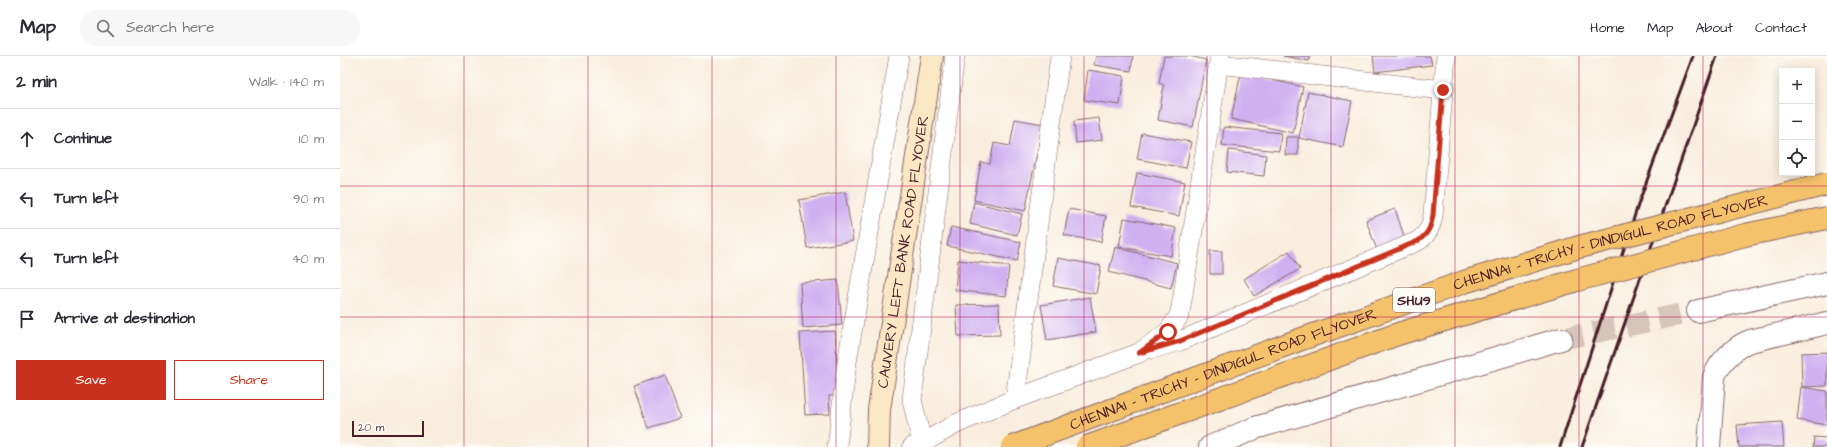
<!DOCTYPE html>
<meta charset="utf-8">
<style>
body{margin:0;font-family:"Architects Daughter",sans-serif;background:#f7f7f7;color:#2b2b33}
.controls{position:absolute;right:12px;top:12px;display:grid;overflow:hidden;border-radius:0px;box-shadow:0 2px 10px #0003}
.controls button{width:36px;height:36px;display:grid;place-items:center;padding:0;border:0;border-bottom:1px solid #e1e1e2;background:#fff;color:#2b2b33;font:20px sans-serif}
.scale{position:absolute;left:12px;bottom:10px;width:72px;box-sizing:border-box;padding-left:4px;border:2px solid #4a1f2b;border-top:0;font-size:11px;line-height:14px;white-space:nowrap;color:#4a1f2b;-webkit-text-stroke:3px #fdfcf7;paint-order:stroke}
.stop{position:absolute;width:12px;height:12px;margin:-9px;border:3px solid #c8321e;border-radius:50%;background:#fff}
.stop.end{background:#c8321e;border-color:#fff;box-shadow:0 1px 4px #0008}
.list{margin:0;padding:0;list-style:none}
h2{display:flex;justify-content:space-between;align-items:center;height:52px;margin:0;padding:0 16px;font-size:17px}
h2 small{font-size:13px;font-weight:400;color:#7c7c81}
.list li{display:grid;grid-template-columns:26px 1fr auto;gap:12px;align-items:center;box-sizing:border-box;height:60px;padding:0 16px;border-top:1px solid #e1e1e2}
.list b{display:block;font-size:15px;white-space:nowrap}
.list em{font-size:13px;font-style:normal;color:#7c7c81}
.actions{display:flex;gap:8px;padding:12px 16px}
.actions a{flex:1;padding:9px 0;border:1px solid #c8321e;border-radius:0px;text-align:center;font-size:14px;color:#c8321e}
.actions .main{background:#c8321e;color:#fff}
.icon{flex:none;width:22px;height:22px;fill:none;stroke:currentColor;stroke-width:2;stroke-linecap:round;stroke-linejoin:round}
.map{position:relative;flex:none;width:1487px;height:391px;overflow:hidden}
header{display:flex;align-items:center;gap:24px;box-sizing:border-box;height:56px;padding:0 20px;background:#fff;border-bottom:1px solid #e1e1e2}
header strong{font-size:19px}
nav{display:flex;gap:22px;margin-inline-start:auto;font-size:14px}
.search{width:280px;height:36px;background:#f7f7f7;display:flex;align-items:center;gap:10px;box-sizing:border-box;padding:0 14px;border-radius:22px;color:#7c7c81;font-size:15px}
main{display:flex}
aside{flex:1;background:#fff}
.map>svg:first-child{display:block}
.building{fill:#cfb0f1}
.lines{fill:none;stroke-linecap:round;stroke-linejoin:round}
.tertiary-tunnel{stroke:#d6c5ba;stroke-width:22;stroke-dasharray:22 11;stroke-linecap:butt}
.minor-casing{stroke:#87676a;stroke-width:20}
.tertiary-casing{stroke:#87676a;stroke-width:24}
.secondary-casing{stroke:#87676a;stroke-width:24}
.minor{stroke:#fff;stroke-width:19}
.tertiary{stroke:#fff;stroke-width:22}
.secondary{stroke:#fbe7c3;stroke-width:22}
.rail{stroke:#4a1f2b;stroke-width:3}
.trunk-bridge-casing{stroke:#87676a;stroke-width:24;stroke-linecap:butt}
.trunk-bridge{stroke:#f4c26a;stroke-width:22}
.route{stroke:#c8321e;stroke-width:5}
.grid{fill:none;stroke:#c2185b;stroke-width:1;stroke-opacity:0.55}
.labels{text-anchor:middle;stroke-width:3;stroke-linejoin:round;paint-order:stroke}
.shield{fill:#fdfcf7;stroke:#806168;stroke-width:1}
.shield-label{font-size:14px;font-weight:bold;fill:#4a1f2b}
.street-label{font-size:15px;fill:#4a1f2b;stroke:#fdfcf7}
</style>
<header>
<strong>Map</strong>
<div class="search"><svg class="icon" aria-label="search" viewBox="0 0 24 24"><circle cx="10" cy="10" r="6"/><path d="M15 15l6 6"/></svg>Search here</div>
<nav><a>Home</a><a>Map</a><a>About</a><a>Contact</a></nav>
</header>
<main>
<aside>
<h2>2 min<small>Walk · 140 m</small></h2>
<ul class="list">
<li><svg class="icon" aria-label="ahead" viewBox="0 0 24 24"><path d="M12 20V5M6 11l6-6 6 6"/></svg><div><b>Continue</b></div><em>10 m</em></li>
<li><svg class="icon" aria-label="left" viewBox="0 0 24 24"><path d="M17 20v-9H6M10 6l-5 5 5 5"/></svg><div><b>Turn left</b></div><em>90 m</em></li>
<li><svg class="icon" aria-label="left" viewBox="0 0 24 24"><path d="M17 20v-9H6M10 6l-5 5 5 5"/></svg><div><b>Turn left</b></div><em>40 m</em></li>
<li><svg class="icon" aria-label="arrive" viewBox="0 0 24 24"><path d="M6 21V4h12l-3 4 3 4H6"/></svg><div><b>Arrive at destination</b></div></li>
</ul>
<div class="actions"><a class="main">Save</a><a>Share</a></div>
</aside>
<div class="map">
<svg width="1487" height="391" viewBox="0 0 1487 391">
<rect width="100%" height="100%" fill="#fdfcf7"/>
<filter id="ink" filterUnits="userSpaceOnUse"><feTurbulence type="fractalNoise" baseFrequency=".025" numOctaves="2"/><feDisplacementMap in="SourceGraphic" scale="8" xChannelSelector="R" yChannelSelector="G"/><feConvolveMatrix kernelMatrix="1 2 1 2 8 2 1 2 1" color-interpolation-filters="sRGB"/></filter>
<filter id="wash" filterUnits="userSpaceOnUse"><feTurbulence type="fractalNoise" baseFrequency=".012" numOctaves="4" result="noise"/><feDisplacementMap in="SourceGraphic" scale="16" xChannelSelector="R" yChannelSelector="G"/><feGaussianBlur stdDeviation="0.9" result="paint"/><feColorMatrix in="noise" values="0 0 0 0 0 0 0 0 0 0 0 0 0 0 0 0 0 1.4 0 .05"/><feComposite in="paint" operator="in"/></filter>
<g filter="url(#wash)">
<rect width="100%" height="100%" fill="#f9eede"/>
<g id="blocks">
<g class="building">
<polygon points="756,0 793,0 791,15 754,9"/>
<polygon points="824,0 849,0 866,4 853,71 818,64 824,29 819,27"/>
<polygon points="943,0 970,0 969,5"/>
<polygon points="1033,0 1090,0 1092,9 1035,16"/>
<polygon points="748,14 784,20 780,49 744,44"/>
<polygon points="901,17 963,31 953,77 891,63"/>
<polygon points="968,36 1012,45 1003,91 959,82"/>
<polygon points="759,62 762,84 736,87 734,65"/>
<polygon points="675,63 703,68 685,155 634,144 641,106 650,108 654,87 670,90"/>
<polygon points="884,71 941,77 939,95 882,89"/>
<polygon points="802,77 851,86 846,112 797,103"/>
<polygon points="946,81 958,81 958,99 945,99"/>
<polygon points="889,94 926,99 924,120 887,116"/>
<polygon points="797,117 845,126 839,160 791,151"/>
<polygon points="505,136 513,185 467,192 459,144"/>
<polygon points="634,146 682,158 677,179 630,168"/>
<polygon points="729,153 766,160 761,186 724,179"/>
<polygon points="1055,153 1065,183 1037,194 1026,164"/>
<polygon points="784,162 836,172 831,200 779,191"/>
<polygon points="611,171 681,186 677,205 607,190"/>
<polygon points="775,191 837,207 831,232 769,216"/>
<rect x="870" y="195" width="12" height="23"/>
<polygon points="949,195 960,213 914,240 904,223"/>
<polygon points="718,202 761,210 756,238 713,230"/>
<polygon points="618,204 669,210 666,240 615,234"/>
<polygon points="498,224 502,269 463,272 460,227"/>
<polygon points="750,241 756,276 707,284 701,249"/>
<polygon points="659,248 660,279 618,280 616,249"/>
<polygon points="495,275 499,340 489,340 490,358 465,359 460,277"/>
<polygon points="1487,296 1487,330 1462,331 1461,297"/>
<polygon points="325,319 340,362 309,372 294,330"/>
<polygon points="1461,331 1487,335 1487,369 1457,364"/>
<polygon points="1442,366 1444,391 1399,391 1397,369"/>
<polygon points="1474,381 1487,382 1487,391 1473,391"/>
</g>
</g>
</g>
<g filter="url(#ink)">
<use href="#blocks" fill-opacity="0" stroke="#87676a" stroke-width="1"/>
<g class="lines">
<polyline class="tertiary-tunnel" points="1221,283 1358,255"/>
<defs>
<g id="minor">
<polyline points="879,8 1103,34"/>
<path d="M812,293L840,285L1078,185C1088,178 1091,171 1093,159L1106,0"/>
<polyline points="675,343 720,0"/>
<polyline points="497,391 507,306 559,0"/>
<polyline points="572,391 582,387 618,367 675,343 799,297 828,276 839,260 841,251 880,0"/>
<polyline points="583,391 572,344 615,0"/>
</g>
<g id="tertiary">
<polyline points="1358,255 1487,227"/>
<polyline points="870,391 915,372 1221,283"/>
<path d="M1369,391L1374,321C1379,306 1396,290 1410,285L1487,267"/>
</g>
<g id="secondary">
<path id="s1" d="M538,391L539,354L592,0"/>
</g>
</defs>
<use href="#minor" class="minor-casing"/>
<use href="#tertiary" class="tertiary-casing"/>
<use href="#secondary" class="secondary-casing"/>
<use href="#minor" class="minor"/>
<use href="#tertiary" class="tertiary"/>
<use href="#secondary" class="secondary"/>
<g class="rail">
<polyline points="1220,391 1299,146 1353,0"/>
<polyline points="1242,391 1377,0"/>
</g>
<defs>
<g id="trunk-bridge">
<path id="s2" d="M672,391L959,284L1124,226L1239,191L1487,128"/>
<polyline points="747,391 1058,278 1237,224 1405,179 1487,162"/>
</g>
</defs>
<use href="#trunk-bridge" class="trunk-bridge-casing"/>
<use href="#trunk-bridge" class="trunk-bridge"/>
</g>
</g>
<g class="lines" filter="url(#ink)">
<path class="route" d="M828,276L799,297L840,285L1078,185C1088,178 1091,171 1093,159L1103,34"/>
</g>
<path class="grid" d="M124,0V391M248,0V391M372,0V391M496,0V391M620,0V391M744,0V391M867,0V391M991,0V391M1115,0V391M1239,0V391M1363,0V391M0,130H1487M0,261H1487"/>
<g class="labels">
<rect class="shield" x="1053" y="232" width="42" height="24" rx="3"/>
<g class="shield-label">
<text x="1074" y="249">SHU9</text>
</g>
<g class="street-label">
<text dy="5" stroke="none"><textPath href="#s2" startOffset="633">CHENNAI - TRICHY - DINDIGUL ROAD FLYOVER</textPath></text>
<text dy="5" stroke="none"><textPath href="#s1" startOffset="197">CAUVERY LEFT BANK ROAD FLYOVER</textPath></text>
<text dy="5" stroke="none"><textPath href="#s2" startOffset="225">CHENNAI - TRICHY - DINDIGUL ROAD FLYOVER</textPath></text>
</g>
</g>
</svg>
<div class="controls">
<button>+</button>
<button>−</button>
<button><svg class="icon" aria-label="locate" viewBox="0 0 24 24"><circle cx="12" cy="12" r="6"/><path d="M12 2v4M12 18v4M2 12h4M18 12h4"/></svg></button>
</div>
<div class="scale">20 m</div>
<div class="stop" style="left:828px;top:276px"></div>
<div class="stop end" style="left:1103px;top:34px"></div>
</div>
</main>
